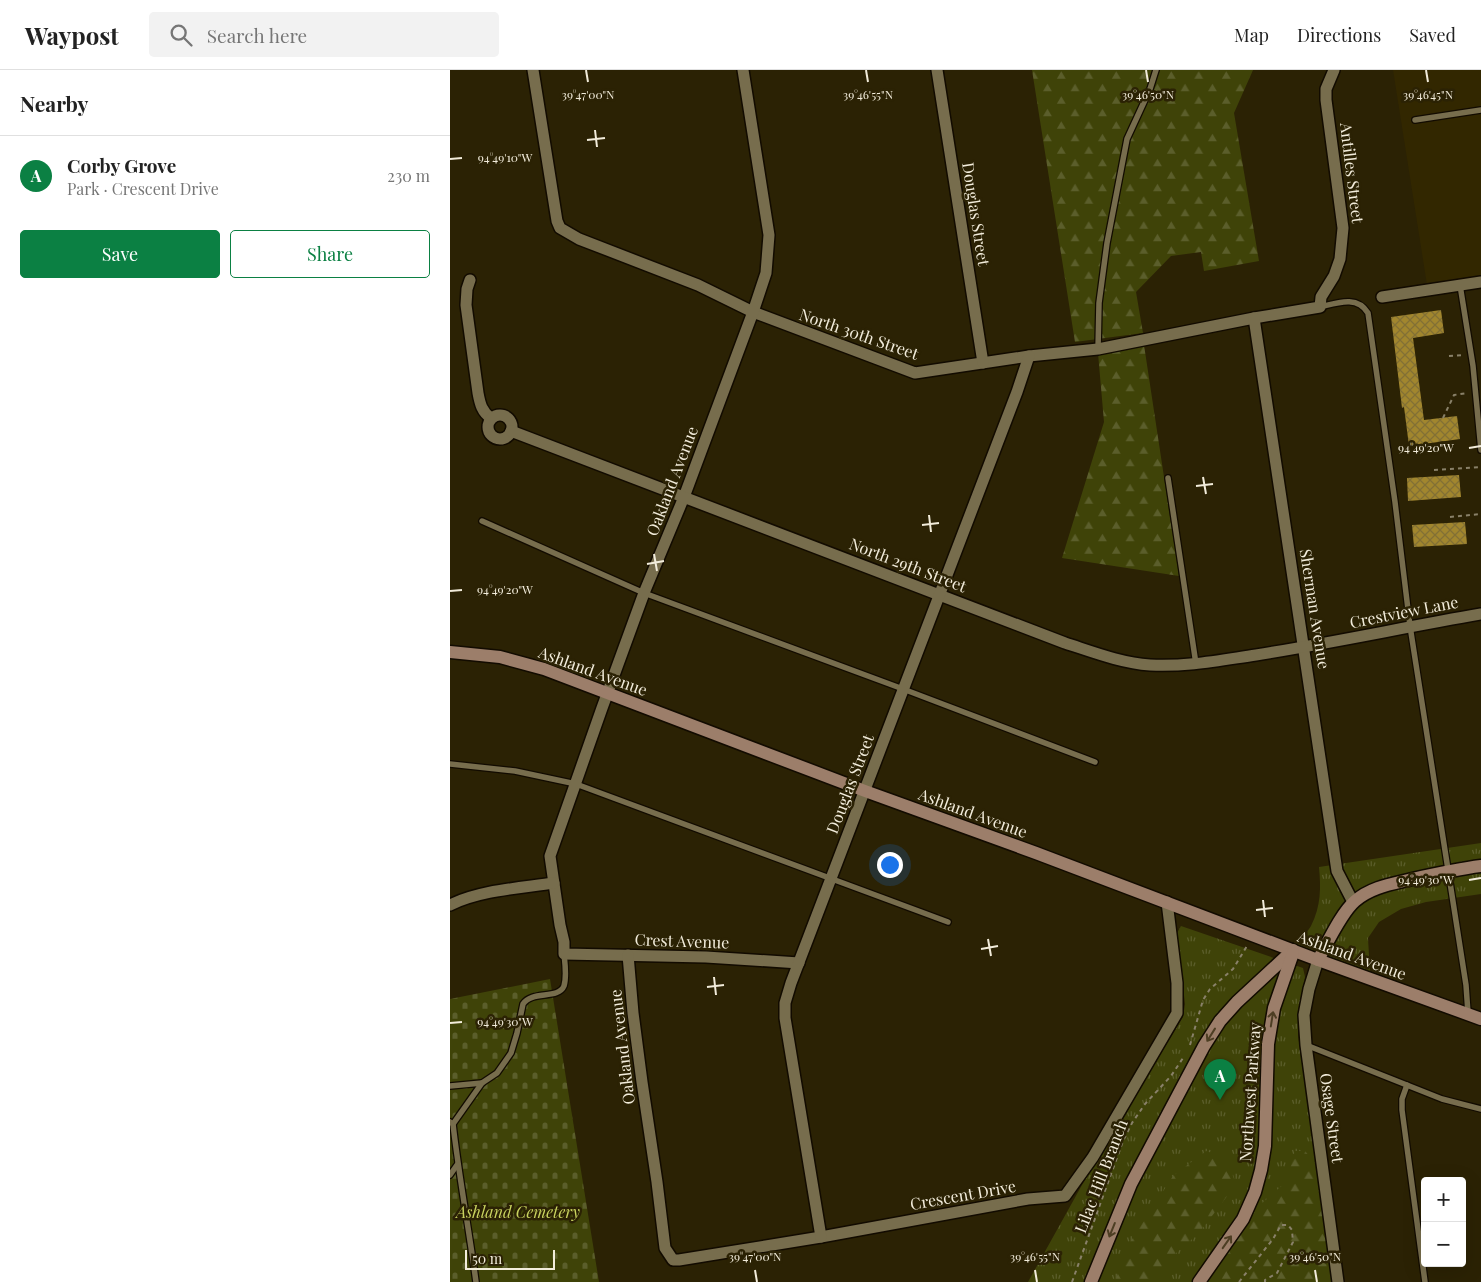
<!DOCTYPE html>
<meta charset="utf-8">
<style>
body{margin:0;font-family:"Playfair Display",serif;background:#f2f2f2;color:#222}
.controls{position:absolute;right:15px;bottom:15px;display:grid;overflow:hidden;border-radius:5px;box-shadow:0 5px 20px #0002}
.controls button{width:45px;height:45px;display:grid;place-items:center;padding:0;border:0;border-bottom:1px solid #e0e0e0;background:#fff;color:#222;font:25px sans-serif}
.scale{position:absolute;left:15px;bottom:12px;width:90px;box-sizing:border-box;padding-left:5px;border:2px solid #f2ecdb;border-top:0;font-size:14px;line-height:18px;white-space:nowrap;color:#f2ecdb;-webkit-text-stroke:4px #2b2204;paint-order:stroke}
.you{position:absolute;left:439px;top:794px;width:18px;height:18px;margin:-12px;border:4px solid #fff;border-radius:50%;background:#1a73e8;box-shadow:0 0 0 8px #1a73e833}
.badge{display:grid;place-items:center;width:32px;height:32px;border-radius:50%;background:#0b8043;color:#fff;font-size:16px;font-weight:700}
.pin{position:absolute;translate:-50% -41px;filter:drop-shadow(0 1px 2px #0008)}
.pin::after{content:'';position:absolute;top:26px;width:18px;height:15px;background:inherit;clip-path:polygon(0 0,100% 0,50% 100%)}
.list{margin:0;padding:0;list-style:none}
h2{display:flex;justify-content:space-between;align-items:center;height:65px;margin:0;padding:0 20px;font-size:21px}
h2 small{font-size:16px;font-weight:400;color:#767676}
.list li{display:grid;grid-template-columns:32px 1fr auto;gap:15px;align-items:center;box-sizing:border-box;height:80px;padding:0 20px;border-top:1px solid #e0e0e0}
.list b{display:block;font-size:19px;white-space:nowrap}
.list p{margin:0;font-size:16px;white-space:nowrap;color:#767676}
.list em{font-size:16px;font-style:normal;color:#767676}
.actions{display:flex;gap:10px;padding:15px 20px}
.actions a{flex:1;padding:11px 0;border:1px solid #0b8043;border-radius:5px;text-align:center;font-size:18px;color:#0b8043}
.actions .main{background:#0b8043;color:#fff}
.icon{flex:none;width:28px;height:28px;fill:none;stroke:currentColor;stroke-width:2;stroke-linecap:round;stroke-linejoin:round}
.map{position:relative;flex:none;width:1031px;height:1212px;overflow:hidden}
header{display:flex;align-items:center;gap:30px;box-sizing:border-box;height:70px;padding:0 25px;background:#fff;border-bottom:1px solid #e0e0e0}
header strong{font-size:24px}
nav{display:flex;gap:28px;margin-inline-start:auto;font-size:18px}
.search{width:350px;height:45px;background:#f2f2f2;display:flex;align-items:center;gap:12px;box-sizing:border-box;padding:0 18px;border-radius:5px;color:#767676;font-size:19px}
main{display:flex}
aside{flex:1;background:#fff}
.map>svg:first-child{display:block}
.built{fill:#322700}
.grass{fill:url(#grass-tufts)}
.forest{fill:url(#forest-firs)}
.cemetery{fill:url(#cemetery-stones)}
.building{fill:url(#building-cross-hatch)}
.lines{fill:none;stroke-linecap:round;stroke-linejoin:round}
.lane-casing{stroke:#120b00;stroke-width:8}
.street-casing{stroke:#120b00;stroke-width:14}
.secondary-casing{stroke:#120b00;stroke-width:15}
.path{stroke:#898169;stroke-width:2;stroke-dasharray:4 4;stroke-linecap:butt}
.lane{stroke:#776d4d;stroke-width:5.5}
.street{stroke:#776d4d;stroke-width:11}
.secondary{stroke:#9c7e6a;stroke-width:12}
.oneway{stroke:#4d3e23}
.ticks{fill:none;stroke:#f2ecdb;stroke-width:2}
.labels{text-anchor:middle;stroke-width:5;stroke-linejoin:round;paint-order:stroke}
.street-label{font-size:16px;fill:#f2ecdb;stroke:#2b2204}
.park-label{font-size:16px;font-style:italic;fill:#c9d35f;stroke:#2b2204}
.ticks-label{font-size:12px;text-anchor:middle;fill:#f2ecdb;stroke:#2b2204;stroke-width:5;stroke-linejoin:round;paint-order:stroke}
</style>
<header>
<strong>Waypost</strong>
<div class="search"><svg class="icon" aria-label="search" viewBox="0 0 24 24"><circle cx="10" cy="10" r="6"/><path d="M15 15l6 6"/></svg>Search here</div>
<nav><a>Map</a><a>Directions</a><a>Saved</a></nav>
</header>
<main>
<aside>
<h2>Nearby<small></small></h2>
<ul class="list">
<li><span class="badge">A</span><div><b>Corby Grove</b><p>Park · Crescent Drive</p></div><em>230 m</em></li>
</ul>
<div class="actions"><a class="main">Save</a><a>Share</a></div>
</aside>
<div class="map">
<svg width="1031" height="1212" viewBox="0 0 1031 1212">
<defs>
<pattern id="grass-tufts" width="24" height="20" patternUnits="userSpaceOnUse" patternTransform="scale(1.25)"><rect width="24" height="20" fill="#3f4308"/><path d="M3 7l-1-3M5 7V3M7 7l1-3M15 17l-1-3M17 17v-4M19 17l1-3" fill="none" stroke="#5b5e2b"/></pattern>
<pattern id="forest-firs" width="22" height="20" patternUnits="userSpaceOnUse" patternTransform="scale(1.25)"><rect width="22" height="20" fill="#3f4308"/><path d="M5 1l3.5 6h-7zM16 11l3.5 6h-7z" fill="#5b5e2b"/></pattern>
<pattern id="cemetery-stones" width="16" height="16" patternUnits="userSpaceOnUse" patternTransform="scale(1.25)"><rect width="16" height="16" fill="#3f4308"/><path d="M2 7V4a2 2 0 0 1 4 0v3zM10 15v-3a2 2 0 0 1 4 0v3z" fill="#5b5e2b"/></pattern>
<pattern id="building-cross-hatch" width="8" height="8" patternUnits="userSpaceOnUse" patternTransform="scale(1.25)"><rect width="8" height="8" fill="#a1862e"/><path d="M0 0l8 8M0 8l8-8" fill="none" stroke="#827035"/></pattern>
</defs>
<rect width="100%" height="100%" fill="#2b2204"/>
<polygon class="built" points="943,0 1031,0 1031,206 977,215"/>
<g class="grass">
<path d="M1031,773V824L976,832L951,839L929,852L918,868L920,903L844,873L847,868C854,866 857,862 861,856C871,836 871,818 869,797Z"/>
<polygon points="731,856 853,898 855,907 848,941 848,965 882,1212 578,1212 632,1115 733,947 735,934 727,863"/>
</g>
<g class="forest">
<polygon points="582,0 803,0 784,43 809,191 754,201 751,182 721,186 686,222 693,263 625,272"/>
<polygon points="694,275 729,506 612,488 654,352 648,283"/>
<polygon points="756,1081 777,1088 785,1112 778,1125 749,1163 725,1184 715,1212 665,1212 677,1177 723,1106"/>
<polygon points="845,1081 855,1081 866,1094 882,1212 759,1212 769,1193 810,1135 836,1112"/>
</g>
<polygon class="cemetery" points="100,909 149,1212 0,1212 0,929"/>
<g class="building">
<polygon points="991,240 994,263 963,268 974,350 1007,346 1010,369 959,376 954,337 952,338 941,247"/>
<polygon points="1009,405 1011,427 958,431 957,408"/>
<polygon points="1015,452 1017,474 964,477 962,455"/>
</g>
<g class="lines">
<defs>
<g id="lane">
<polyline points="965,50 1031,40"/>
<polyline points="1010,215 1023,296 1031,380"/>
<path d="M870,237C887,233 907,225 918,243L945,432L960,556L1016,915L1018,943"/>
<polyline points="648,279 649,233 657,173 677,69 700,19 706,0"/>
<polyline points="718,408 746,594"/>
<polyline points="32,451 194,523 453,619 645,692"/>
<polyline points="0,694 65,701 126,714 498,852"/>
<polyline points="856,975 992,1029 1031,1039"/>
<polyline points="957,1015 952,1029 952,1040 975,1212"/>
<polyline points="0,1016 32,1013"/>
<path d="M0,1052L3,1054C9,1107 19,1159 26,1212"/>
<path d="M3,1054L32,1013L47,1003L61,983L67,963L73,934C82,920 108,930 114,916C117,906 115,894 114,884"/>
<polyline points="0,1105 7,1095"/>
</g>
<g id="street">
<polyline points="83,0 107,151 110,158 129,169 248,215 303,242 465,303 579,286 648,279 804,248 870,237 871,227 884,206 890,189 893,158 876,30 876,19 884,0"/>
<polyline points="293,0 319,165 316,203 303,242 234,427 194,523 152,638 100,786 110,855 114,872 114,884 256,887 349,893"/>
<polyline points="487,0 533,293"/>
<path d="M20,210L17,219L16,235L28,323C30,334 32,342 41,348"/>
<polyline points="932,227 1031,212"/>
<polyline points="804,248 887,801 903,832"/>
<circle cx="50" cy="357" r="12"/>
<path d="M61,361L615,573C643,582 671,593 700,595C736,597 771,590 806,585C881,573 956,557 1031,544"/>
<path d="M0,835C30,820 71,818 104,813"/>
<polyline points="178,885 183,943 192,1012 207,1112 215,1178 223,1190 229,1190 371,1167 578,1129 615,1126 643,1087 727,943 727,913 717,832"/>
<polyline points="868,890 859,919 854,945 856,975 888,1212"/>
<polyline points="371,1167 335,948 335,933 341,913 567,322 579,286"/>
</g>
<g id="secondary">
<polyline points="0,582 50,587 94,599 415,721 586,783 868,890 1031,949"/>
<path d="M868,890C877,874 891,843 905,831C921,817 942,814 962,809C985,804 1008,799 1031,796"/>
<polyline points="641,1212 681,1114 754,976 770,951 787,932 843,880"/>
<polyline points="749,1212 793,1149 805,1122 811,1100 815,1076 818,974 824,938 843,883"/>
</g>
</defs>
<use href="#lane" class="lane-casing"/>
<use href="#street" class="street-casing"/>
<use href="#secondary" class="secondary-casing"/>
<g class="path">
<polyline points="999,286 1014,285"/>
<polyline points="993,348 1004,325 1017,323"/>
<polyline points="984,400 1031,397"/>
<polyline points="1000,447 1031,444"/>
<polyline points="740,975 753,930 760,919 783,899 797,876"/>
<polyline points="622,1212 673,1071 682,1053 695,1034 721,1006 733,988"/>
<polyline points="789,1212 823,1169 831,1155 838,1155 842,1160 843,1172 827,1203 815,1210 815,1212"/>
</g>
<use href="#lane" class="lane"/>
<use href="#street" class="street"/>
<use href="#secondary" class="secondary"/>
</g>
<defs><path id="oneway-shaft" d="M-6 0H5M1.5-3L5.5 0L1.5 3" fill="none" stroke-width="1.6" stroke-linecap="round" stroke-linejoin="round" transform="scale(1.25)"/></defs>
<g class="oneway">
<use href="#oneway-shaft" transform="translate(822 949) rotate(-81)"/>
<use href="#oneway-shaft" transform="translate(761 965) rotate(122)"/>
<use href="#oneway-shaft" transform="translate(662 1160) rotate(112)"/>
<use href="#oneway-shaft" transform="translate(777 1172) rotate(-55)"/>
</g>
<path class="ticks" d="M136,0L138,12M416,0L418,12M696,0L698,12M976,0L978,12M145,60L147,77M137,70L155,68M0,89L12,88M1019,378L1031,376M753,407L756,424M746,416L763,414M479,445L481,462M472,455L489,453M204,484L207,501M197,494L214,491M0,521L12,520M1019,810L1031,808M813,830L815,847M806,840L823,838M538,869L541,886M531,879L548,876M264,907L266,925M257,917L274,915M0,953L12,952M305,1200L307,1212M585,1200L587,1212M865,1200L867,1212"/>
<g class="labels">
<g class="street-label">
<text transform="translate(902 103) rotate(83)" y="6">Antilles Street</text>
<text transform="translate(526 144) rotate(81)" y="6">Douglas Street</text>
<text transform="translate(409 264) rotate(19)" y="6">North 30th Street</text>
<text transform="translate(222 411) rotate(-69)" y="6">Oakland Avenue</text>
<text transform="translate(458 495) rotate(21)" y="6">North 29th Street</text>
<text transform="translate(865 539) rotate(81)" y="6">Sherman Avenue</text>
<text transform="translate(954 542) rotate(-11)" y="6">Crestview Lane</text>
<text transform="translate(143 601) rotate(20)" y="6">Ashland Avenue</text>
<text transform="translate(400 714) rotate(-69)" y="6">Douglas Street</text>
<text transform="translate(523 743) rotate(20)" y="6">Ashland Avenue</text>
<text transform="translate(232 871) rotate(2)" y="6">Crest Avenue</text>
<text transform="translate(902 885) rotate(20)" y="6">Ashland Avenue</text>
<text transform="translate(172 977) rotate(-97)" y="6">Oakland Avenue</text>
<text transform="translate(800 1022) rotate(-86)" y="6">Northwest Parkway</text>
<text transform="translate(882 1048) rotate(82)" y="6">Osage Street</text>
<text transform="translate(651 1106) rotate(-69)" y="6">Lilac Hill Branch</text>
<text transform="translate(513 1125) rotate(-10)" y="6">Crescent Drive</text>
</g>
<g class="park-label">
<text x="68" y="1148">Ashland Cemetery</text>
</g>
</g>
<g class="ticks-label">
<text x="138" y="29">39°47'00"N</text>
<text x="418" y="29">39°46'55"N</text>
<text x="698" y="29">39°46'50"N</text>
<text x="978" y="29">39°46'45"N</text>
<text x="55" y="92">94°49'10"W</text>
<text x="976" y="382">94°49'20"W</text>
<text x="55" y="524">94°49'20"W</text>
<text x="976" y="814">94°49'30"W</text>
<text x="55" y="956">94°49'30"W</text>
<text x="305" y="1191">39°47'00"N</text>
<text x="585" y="1191">39°46'55"N</text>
<text x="865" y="1191">39°46'50"N</text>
</g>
</svg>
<div class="controls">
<button>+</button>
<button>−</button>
</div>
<div class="scale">50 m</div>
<div class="you"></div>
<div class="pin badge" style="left:770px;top:1030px">A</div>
</div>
</main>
